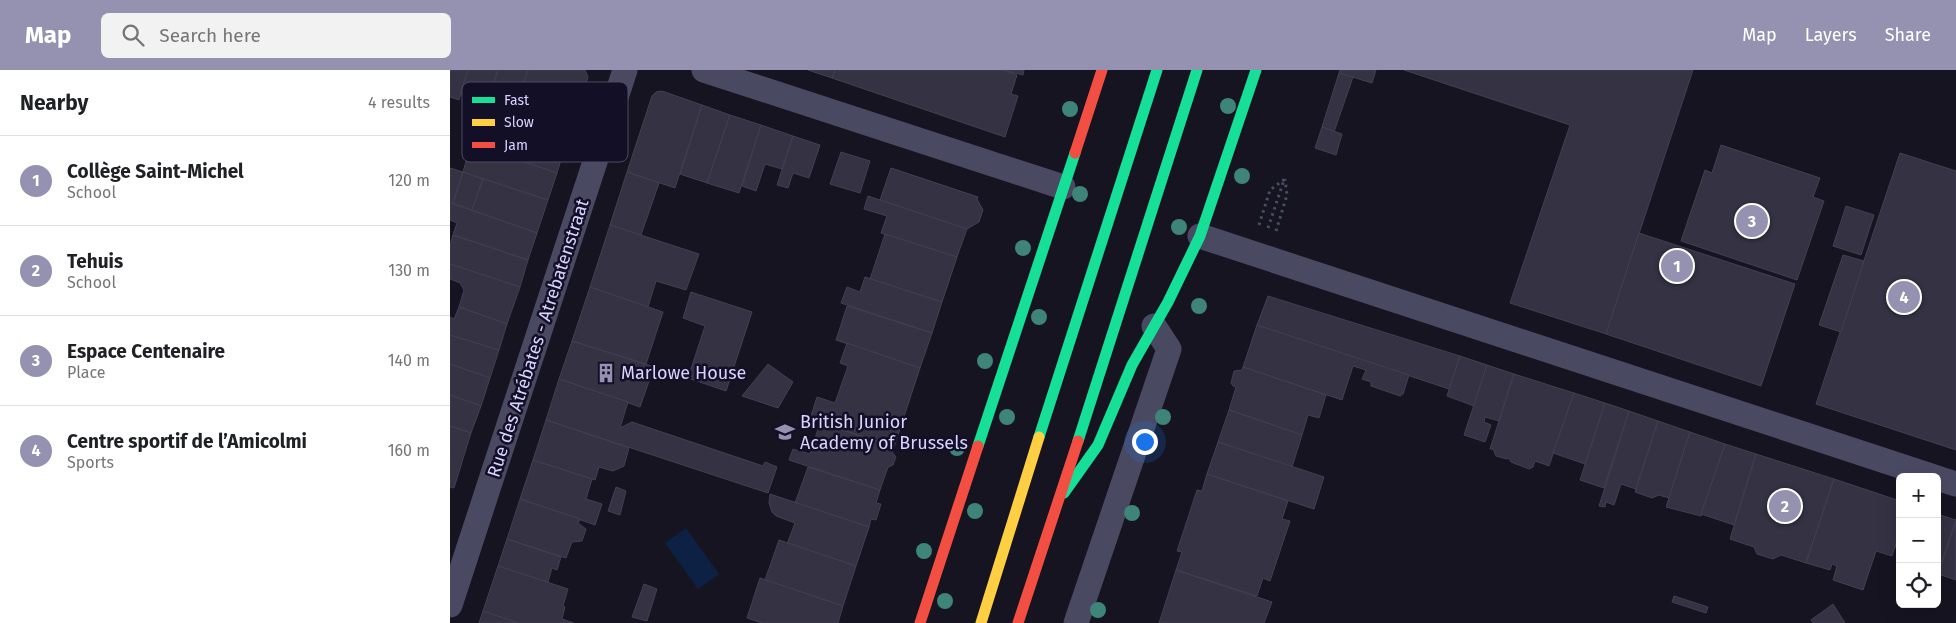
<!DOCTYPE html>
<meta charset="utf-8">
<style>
body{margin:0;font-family:"Fira Sans",sans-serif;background:#f2f2f2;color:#202124}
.controls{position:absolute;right:15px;bottom:15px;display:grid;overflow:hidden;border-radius:8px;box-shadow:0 5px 20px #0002}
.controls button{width:45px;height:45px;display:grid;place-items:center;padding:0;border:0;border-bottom:1px solid #e0e0e0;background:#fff;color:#202124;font:25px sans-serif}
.you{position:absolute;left:694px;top:371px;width:18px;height:18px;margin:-12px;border:4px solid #fff;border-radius:50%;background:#1a73e8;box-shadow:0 0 0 8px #1a73e833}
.badge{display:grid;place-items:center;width:32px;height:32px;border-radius:50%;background:#9591b1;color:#fff;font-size:16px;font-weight:700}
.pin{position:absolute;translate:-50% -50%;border:2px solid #fff;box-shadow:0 1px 5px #0006}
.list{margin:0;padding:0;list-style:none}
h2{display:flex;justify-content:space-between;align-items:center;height:65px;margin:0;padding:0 20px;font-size:21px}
h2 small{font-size:16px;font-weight:400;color:#757577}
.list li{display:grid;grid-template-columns:32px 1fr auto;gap:15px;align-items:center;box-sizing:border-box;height:90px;padding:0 20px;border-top:1px solid #e0e0e0}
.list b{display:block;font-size:19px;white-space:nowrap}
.list p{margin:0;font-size:16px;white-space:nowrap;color:#757577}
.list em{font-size:16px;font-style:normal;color:#757577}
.icon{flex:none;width:28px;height:28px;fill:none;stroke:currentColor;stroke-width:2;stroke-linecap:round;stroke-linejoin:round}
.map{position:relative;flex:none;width:1506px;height:553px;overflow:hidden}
header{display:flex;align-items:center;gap:30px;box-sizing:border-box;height:70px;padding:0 25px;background:#9591b1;color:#fff}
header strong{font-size:24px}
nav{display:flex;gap:28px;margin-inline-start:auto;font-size:18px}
.search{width:350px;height:45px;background:#f2f2f2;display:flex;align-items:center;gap:12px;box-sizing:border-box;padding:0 18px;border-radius:8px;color:#757577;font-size:19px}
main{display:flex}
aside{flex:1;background:#fff}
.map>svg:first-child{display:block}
.water{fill:#0d2144}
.building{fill:#343243;stroke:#433f54}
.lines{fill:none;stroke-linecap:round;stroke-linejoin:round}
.path{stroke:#44505f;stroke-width:3;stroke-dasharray:2.5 4;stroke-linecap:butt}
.street{stroke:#4a4962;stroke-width:25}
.fast{stroke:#16e098;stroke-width:11}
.slow{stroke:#ffcf43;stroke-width:11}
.jam{stroke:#f24e42;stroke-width:11}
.tree{fill:#3e8478}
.labels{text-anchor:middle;stroke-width:5;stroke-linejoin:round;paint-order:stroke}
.street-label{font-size:18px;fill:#d9d4ff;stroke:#130f26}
.poi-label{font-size:18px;fill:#d9d4ff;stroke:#130f26;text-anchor:start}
.key{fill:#130f26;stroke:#4e4a67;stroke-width:1}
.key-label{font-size:14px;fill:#d9d4ff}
</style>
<header>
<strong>Map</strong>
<div class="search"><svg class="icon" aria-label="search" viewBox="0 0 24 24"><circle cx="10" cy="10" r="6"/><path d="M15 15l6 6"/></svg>Search here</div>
<nav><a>Map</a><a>Layers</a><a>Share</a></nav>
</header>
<main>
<aside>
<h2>Nearby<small>4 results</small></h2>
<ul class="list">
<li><span class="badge">1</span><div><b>Collège Saint-Michel</b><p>School</p></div><em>120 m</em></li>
<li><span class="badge">2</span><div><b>Tehuis</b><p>School</p></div><em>130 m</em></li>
<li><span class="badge">3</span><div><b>Espace Centenaire</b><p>Place</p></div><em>140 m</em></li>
<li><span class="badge">4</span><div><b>Centre sportif de l’Amicolmi</b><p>Sports</p></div><em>160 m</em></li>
</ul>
</aside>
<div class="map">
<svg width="1506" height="553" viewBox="0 0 1506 553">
<rect width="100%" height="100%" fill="#161421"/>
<polygon class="water" points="236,458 269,504 248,519 215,473"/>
<g class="building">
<polygon points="0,0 18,0 9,30 0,27"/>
<polygon points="18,0 48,0 37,33 10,24"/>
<polygon points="48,0 78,0 68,31 41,21"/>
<polygon points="78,0 135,0 138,7 125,49 68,31"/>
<polygon points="358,0 385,0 382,8"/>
<polygon points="385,0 553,0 567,5 561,24 568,26 555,67 382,8"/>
<polygon points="553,0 574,0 573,5"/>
<polygon points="890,0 926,0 922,13 889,3"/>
<polygon points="954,0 1243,0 1156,264 1060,233 1120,55"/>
<polygon points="889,3 903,7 884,62 872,57"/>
<polygon points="212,21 252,35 225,118 177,102 202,26 206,22"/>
<polygon points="252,35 280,45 257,113 230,104"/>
<polygon points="280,45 311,55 289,123 257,113"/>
<polygon points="311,55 343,66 332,99 315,94 306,121 292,116"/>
<polygon points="872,57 892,64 886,85 865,78"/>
<polygon points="59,58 115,76 107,103 50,84"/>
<polygon points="343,66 370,75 359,108 343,103 338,118 327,115"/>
<polygon points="21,74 107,103 98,130 13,102"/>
<polygon points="1271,75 1370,108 1363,127 1374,131 1347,210 1231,171 1255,100 1262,103"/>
<polygon points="391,82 420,91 410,123 380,114"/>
<polygon points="1450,83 1506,101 1506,380 1366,334"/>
<polygon points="0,98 13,102 3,133 0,133"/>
<polygon points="441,98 528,127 527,129 533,140 529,152 517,159 430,130"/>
<polygon points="13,102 33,109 22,140 3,133"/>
<polygon points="177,102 209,113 191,165 160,155"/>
<polygon points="33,109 98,130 87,163 22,140"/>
<polygon points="418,126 517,159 507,187 431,163 437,146 414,139"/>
<polygon points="0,133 87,163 78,190 3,165 7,153 0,150"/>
<polygon points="1396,136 1424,145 1411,185 1383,176"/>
<polygon points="160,155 249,184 236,220 206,211 198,237 140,217"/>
<polygon points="1189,163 1345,214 1311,316 1156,264"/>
<polygon points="435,164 507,187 492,232 420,209"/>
<polygon points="3,165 78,190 70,217 0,194 0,175"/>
<polygon points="1393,185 1414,191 1391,262 1369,255"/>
<polygon points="0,194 70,217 57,254 9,237 14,220 10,213 0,209"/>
<polygon points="415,207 492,232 482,263 391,233 397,217 410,222"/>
<polygon points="140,217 213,242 196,294 122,271"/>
<polygon points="241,222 302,242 276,321 238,308 255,256 233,248"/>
<polygon points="818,226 1010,286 999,319 807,255"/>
<polygon points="397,236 482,263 470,298 386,270"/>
<polygon points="9,237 57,254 49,280 0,265 0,247 4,249"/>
<polygon points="807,255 959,305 953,324 950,326 921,316 921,312 912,309 916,300 903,296 892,330 793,297"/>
<polygon points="0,265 49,280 40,308 0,294"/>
<polygon points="122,271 204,297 190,337 109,309"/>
<polygon points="397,273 470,298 444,377 360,349 367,327 385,333 398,296 390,293"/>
<polygon points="1010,286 1037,295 1024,336 997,326"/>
<polygon points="0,294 40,308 31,336 0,325"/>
<polygon points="318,294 343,312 328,338 292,326"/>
<polygon points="1037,295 1064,304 1049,351 1035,347 1034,352 1041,355 1035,372 1014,365"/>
<polygon points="793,297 876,325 869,348 858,345 852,365 779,340 786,317 783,316 781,313 784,301 792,300"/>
<polygon points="1064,304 1124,323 1099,396 1085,391 1083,397 1079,399 1061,392 1059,388 1057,389 1046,386 1043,379 1040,379"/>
<polygon points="109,309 178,332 170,358 182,352 313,396 315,392 327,397 318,423 96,350"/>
<polygon points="1124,323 1155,333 1135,394 1103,383"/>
<polygon points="0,325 31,336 21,363 0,356"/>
<polygon points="1155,333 1179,341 1154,418 1130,410"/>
<polygon points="779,340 852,365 842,397 768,372"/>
<polygon points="1179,341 1208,351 1186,419 1171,414 1164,435 1156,432 1155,437 1149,436"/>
<polygon points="96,350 179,378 174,396 163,401 149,397 145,410 83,390"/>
<polygon points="1208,351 1240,362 1219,428 1209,425 1202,428 1185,422"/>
<polygon points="370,353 444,377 442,382 446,387 443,395 438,397 430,420 339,390 343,379 360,384"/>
<polygon points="0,356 21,363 4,418 0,417"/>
<polygon points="1240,362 1275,374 1251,446 1216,437"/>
<polygon points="768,372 874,407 864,439 757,404"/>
<polygon points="1275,374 1306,384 1284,455 1251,444"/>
<polygon points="1306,384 1384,409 1356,493 1331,485 1323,489 1307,484 1304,477 1280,469"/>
<polygon points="83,390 142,409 136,429 152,434 145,455 70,429"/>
<polygon points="358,397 430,420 426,433 431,434 426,450 421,449 419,457 345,433"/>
<polygon points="757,404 838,431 832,449 840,451 820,511 813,508 807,526 726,500 732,482 727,481 747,420 752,421"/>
<polygon points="1384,409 1450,431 1450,461 1442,486 1426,481 1413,520 1383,510 1387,496 1382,494 1380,500 1356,493"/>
<polygon points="166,417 176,421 170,445 158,441"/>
<polygon points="320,424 419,457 406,496 337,474 345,453 326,446 322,442 319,433"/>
<polygon points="70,429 130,449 128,453 136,459 132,471 122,472 116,488 57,469"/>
<polygon points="1487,444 1506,450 1487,506"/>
<polygon points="1506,451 1506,510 1488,504"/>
<polygon points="1450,461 1450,479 1445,477"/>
<polygon points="57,469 111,487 107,500 102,498 98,512 48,496"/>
<polygon points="329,470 406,496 393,536 315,510"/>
<polygon points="48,496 118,519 113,536 115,537 112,549 124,553 68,553 33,541"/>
<polygon points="726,500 822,532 814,553 709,553"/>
<polygon points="310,508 393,536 388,553 312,553 297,548"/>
<polygon points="194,514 207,519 197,551 182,547"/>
<polygon points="1224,526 1258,537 1256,543 1222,532"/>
<polygon points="1383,534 1395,553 1363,553 1361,550"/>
<polygon points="33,541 68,553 29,553"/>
</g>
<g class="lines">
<g class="path">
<polyline points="809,155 820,120 835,109"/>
<polyline points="818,158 834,110"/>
<polyline points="826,161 837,125 835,109"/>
</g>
<g class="street">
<polyline points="254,0 613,117"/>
<polyline points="750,166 1484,407"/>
<polyline points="1487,408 1506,414"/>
<polyline points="0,535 175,0"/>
<polyline points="626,553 719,279 704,256"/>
</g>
<g class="fast">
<polyline points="589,367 707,0"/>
<polyline points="628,371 747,0"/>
<polyline points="528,376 625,83"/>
<polyline points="614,423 648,375 682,295 718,232 750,166 806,0"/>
</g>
<polyline class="slow" points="531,553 589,367"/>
<g class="jam">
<polyline points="625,83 652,0"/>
<polyline points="470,553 528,376"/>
<polyline points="568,553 628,371"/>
</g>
</g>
<g class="tree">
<circle cx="778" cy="36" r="8"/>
<circle cx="620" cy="39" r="8"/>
<circle cx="792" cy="106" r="8"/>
<circle cx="630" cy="124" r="8"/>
<circle cx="729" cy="157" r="8"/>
<circle cx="573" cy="178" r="8"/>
<circle cx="749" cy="236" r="8"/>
<circle cx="589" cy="247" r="8"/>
<circle cx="535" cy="291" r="8"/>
<circle cx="557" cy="347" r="8"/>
<circle cx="713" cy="347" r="8"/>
<circle cx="507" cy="378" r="8"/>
<circle cx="525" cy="441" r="8"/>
<circle cx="682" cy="443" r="8"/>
<circle cx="474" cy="481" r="8"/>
<circle cx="495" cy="531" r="8"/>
<circle cx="648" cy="540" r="8"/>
</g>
<defs>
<symbol id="building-bare" viewBox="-9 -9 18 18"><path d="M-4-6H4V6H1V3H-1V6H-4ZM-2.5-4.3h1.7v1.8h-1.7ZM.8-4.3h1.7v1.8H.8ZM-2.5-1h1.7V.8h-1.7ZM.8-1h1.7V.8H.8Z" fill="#9591b1" stroke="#130f26" stroke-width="2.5" paint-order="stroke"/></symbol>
<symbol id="school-bare" viewBox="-9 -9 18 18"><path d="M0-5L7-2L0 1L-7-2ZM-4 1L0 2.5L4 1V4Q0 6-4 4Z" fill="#9591b1" stroke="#130f26" stroke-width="2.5" paint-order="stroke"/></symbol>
</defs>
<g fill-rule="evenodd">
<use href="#building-bare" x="142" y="289" width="28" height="28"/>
<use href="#school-bare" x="321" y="348" width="28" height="28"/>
</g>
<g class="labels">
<g class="street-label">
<text transform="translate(88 268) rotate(-72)" y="6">Rue des Atrébates - Atrebatenstraat</text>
</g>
<g class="poi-label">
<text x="171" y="309">Marlowe House</text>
<text x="350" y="358">British Junior<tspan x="350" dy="21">Academy of Brussels</tspan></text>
</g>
</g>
<rect x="12" y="12" width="166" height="80" rx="8" class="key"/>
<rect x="22" y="27" width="23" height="6" fill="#16e098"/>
<rect x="22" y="49" width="23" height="7" fill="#ffcf43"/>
<rect x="22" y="72" width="23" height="6" fill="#f24e42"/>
<g class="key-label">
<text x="54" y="35">Fast</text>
<text x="54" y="57">Slow</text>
<text x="54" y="80">Jam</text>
</g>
</svg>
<div class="controls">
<button>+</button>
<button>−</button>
<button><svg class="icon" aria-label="locate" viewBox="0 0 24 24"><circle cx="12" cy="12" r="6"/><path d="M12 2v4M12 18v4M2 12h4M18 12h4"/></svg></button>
</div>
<div class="you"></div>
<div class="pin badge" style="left:1227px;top:196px">1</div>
<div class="pin badge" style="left:1335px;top:436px">2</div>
<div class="pin badge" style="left:1302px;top:151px">3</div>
<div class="pin badge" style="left:1454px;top:227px">4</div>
</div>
</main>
